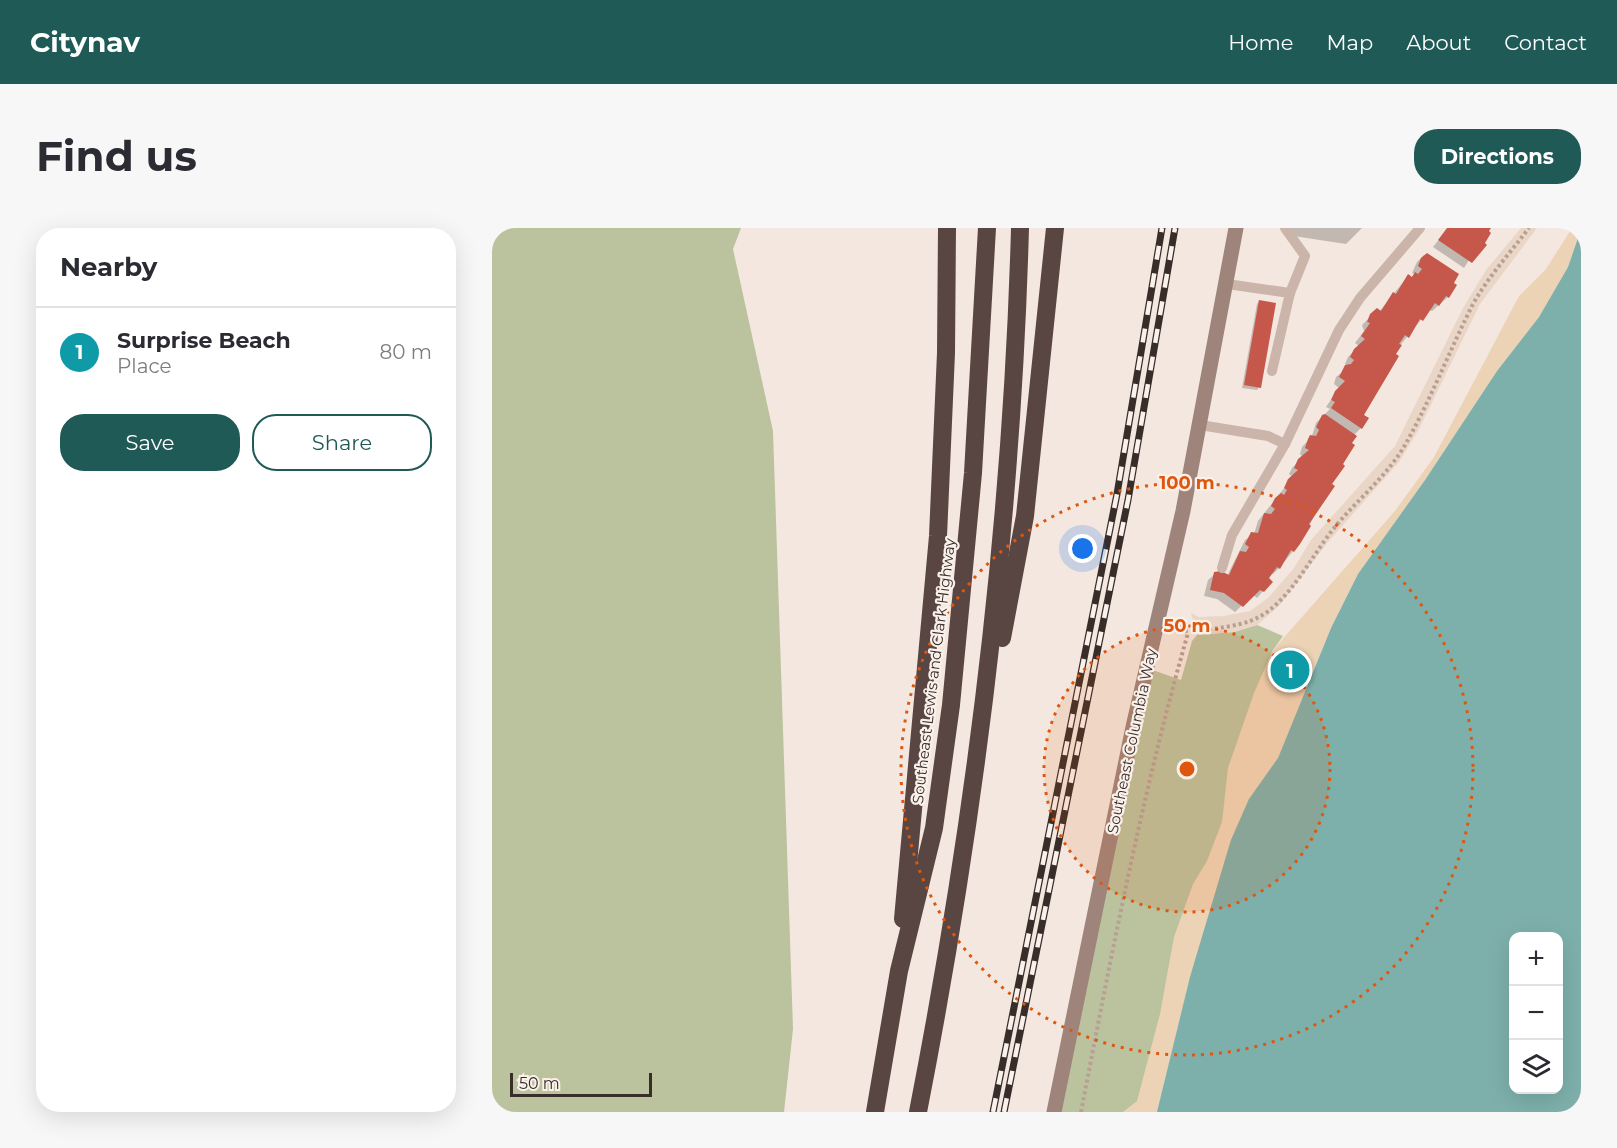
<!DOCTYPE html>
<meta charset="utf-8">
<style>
body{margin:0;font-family:Montserrat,sans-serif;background:#f7f7f7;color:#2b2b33}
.controls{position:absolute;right:18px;bottom:18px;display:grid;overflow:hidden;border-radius:12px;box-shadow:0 6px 24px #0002}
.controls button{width:54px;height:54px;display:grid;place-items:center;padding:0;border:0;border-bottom:2px solid #e1e1e2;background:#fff;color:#2b2b33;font:30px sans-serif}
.scale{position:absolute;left:18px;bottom:15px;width:142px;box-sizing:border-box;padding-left:6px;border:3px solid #392d2a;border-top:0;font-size:16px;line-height:21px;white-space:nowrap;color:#392d2a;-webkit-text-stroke:4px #faf1eb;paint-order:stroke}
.you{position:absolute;left:591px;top:321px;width:21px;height:21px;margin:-15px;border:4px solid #fff;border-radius:50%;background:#1a73e8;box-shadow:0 0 0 9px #1a73e833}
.badge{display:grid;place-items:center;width:39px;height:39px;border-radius:50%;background:#1f5a57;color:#fff;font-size:20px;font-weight:700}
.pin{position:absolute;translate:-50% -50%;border:3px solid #fff;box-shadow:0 2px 6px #0006}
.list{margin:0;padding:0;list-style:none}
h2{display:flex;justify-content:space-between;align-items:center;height:78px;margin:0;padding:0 24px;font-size:26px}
h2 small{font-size:20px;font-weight:400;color:#7c7c81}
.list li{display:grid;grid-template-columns:39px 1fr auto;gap:18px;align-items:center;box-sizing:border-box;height:90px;padding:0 24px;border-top:2px solid #e1e1e2}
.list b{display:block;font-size:22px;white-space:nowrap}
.list p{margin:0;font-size:20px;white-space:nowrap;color:#7c7c81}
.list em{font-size:20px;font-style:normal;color:#7c7c81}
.actions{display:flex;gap:12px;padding:18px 24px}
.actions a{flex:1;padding:14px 0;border:2px solid #1f5a57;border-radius:24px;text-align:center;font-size:21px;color:#1f5a57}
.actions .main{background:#1f5a57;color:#fff}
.icon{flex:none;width:33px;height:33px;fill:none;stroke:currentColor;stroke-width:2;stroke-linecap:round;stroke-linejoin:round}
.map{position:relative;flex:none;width:1089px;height:884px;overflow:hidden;border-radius:24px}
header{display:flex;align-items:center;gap:36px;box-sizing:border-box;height:84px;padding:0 30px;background:#1f5a57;color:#fff}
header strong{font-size:28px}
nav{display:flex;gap:33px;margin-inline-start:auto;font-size:21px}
.intro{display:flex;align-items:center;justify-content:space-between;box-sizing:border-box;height:144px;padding:0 36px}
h1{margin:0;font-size:42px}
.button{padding:15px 27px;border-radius:24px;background:#1f5a57;color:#fff;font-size:21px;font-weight:700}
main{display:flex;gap:36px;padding:0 36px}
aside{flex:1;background:#fff;border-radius:24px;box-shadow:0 6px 24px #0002}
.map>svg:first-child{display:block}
.green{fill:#bbc29e}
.sand{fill:#edd3b6}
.plaza{fill:#ead6c6}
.water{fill:#7eb0ab;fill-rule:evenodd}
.shadow{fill:#0003}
.building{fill:#c5584a}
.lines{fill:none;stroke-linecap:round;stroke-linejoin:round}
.path{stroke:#b79f94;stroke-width:4;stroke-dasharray:3 3;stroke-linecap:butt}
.lane{stroke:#cbb5aa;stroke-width:10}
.secondary{stroke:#9f847c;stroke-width:15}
.highway{stroke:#594541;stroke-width:18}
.rail-casing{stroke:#392d2a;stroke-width:7}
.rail{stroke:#faf1eb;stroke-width:4.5;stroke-dasharray:14;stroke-linecap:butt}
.ring{fill:none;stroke:#df570e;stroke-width:3;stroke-dasharray:3 6}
.labels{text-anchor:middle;stroke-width:4.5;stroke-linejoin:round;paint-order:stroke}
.street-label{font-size:15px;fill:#392d2a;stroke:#faf1eb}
.centre{fill:#df570e;stroke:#faf1eb;stroke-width:3}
.ring-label{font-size:18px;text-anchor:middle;font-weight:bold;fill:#df570e;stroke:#faf1eb;stroke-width:4.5;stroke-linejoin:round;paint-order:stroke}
</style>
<header>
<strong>Citynav</strong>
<nav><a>Home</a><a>Map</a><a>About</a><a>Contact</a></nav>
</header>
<div class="intro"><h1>Find us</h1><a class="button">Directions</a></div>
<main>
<aside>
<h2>Nearby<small></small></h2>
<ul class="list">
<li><span class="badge" style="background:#0f9aa8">1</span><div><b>Surprise Beach</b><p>Place</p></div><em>80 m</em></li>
</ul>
<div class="actions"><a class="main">Save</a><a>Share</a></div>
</aside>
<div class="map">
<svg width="1089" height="884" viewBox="0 0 1089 884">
<rect width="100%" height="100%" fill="#f3e7df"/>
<g class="green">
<polygon points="0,0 249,0 241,21 281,203 301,801 292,884 0,884"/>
<polygon points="765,397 791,408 781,422 758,477 786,530 757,571 698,749 665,884 562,884 655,440 689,452 700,413 705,407 742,404"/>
</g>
<polygon class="sand" points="1080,0 1089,0 1076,39 1047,89 1005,143 933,252 866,346 839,400 786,530 757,571 739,612 698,749 665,884 631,884 645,873 668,786 682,709 701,656 715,633 730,594 736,540 762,465 781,422 903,283 942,229 1027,68 1054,41"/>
<polygon class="plaza" points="1029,0 1045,0 988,76 927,201 907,234 836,314 788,377 765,397 755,400 742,404 705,407 699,385 707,389 732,388 758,383 776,370 802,340 819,312 903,218 971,80 994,42"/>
<path class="water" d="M1089,1V884H665L698,749L739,612L757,571L786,530L839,400L866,346L933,252L1005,143L1047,89L1076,39ZM1022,708H1066V862H1022Z"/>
<g class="shadow">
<polygon points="796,0 870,0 854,16 795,7"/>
<polygon points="956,0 997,0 972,40 941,19"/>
<polygon points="932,27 956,69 940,83 937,82 901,126 870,187 869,200 862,207 858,215 861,218 807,316 787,340 781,346 779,345 771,363 765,370 761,367 743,384 725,371 712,368 716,352 723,346 735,348 753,312 762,306 766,293 801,249 797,246 800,240 811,229 808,226 810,219 820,208 824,195 838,181 834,179 847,160 842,156 844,149 857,139 853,136 856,129 867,118 863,115 872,103 870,97 885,82 887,84 916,48 919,50 923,46 920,45 925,34"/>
<polygon points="767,73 767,159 765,162 750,160 765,76"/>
</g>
<g class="building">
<polygon points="955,0 999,0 997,3 999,5 993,15 995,17 980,35 946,12"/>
<polygon points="935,25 967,46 962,55 965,57 957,70 954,68 947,78 943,75 931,93 928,91 917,110 913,107 907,116 910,117 904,126 907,128 872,187 877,190 870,201 839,180 843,174 839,172 843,163 853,153 847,149 853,137 859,136 862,132 858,129 862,121 873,111 869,108 878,95 875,94 878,86 885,80 889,83 901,64 904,66 916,46 920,49 923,44 926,46 930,41 926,38 929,30"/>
<polygon points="767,72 784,75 769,160 752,157"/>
<polygon points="833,186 865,208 860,215 863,217 851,236 853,238 840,256 843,258 817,296 819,298 808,316 802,324 799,322 788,341 785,339 777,350 781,354 772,364 768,362 751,379 732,365 718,362 722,344 729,343 737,347 748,323 754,324 757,319 753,316 759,304 766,305 772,285 779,286 783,281 779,278 783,270 789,265 792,267 795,262 792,260 796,251 806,242 802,240 806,231 817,222 813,220 816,211 818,207 824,208 827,202 824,199 830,187"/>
</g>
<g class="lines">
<g class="path">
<path d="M681,402C698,405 749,399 765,390C796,375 818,331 839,304C862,274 893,251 913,217C938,173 957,124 980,78C995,50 1018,25 1037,0"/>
<path d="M589,884C620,723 651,562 696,405"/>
</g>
<g class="lane">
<polyline points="735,56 798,65 813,28 793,0"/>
<polyline points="780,143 798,65"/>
<polyline points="708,197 776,208 793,216"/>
<polyline points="730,340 740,307 793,216 847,102 868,70 928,0"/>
</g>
<polyline class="secondary" points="562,884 641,499 691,283 744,0"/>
<g class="highway">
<polyline points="510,410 533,288 563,0"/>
<polyline points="411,691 446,308 454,125 455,0"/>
<polyline points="383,884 407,743 442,600 459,477 481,245 495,0"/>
<path d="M426,884C483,592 520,297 528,0"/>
</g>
<defs>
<g id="rail">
<polyline points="501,884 625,266 670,0"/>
<polyline points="512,884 636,272 683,0"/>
</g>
</defs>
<use href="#rail" class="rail-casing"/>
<use href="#rail" class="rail"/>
</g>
<circle cx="695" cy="541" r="143" fill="#df570e" fill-opacity=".12"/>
<g class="ring">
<circle cx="695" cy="541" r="143"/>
<circle cx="695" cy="541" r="286"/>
</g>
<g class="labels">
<g class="street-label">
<text transform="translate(442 443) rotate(-83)" y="5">Southeast Lewis and Clark Highway</text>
<text transform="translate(640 513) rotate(-78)" y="5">Southeast Columbia Way</text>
</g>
</g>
<circle cx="695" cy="541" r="9" class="centre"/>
<g class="ring-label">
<text x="695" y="261">100 m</text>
<text x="695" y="404">50 m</text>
</g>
</svg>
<div class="controls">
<button>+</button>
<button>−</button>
<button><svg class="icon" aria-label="layers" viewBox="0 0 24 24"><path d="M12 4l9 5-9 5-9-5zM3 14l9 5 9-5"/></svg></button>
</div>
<div class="scale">50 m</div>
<div class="you"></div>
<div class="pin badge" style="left:798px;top:442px;background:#0f9aa8">1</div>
</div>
</main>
